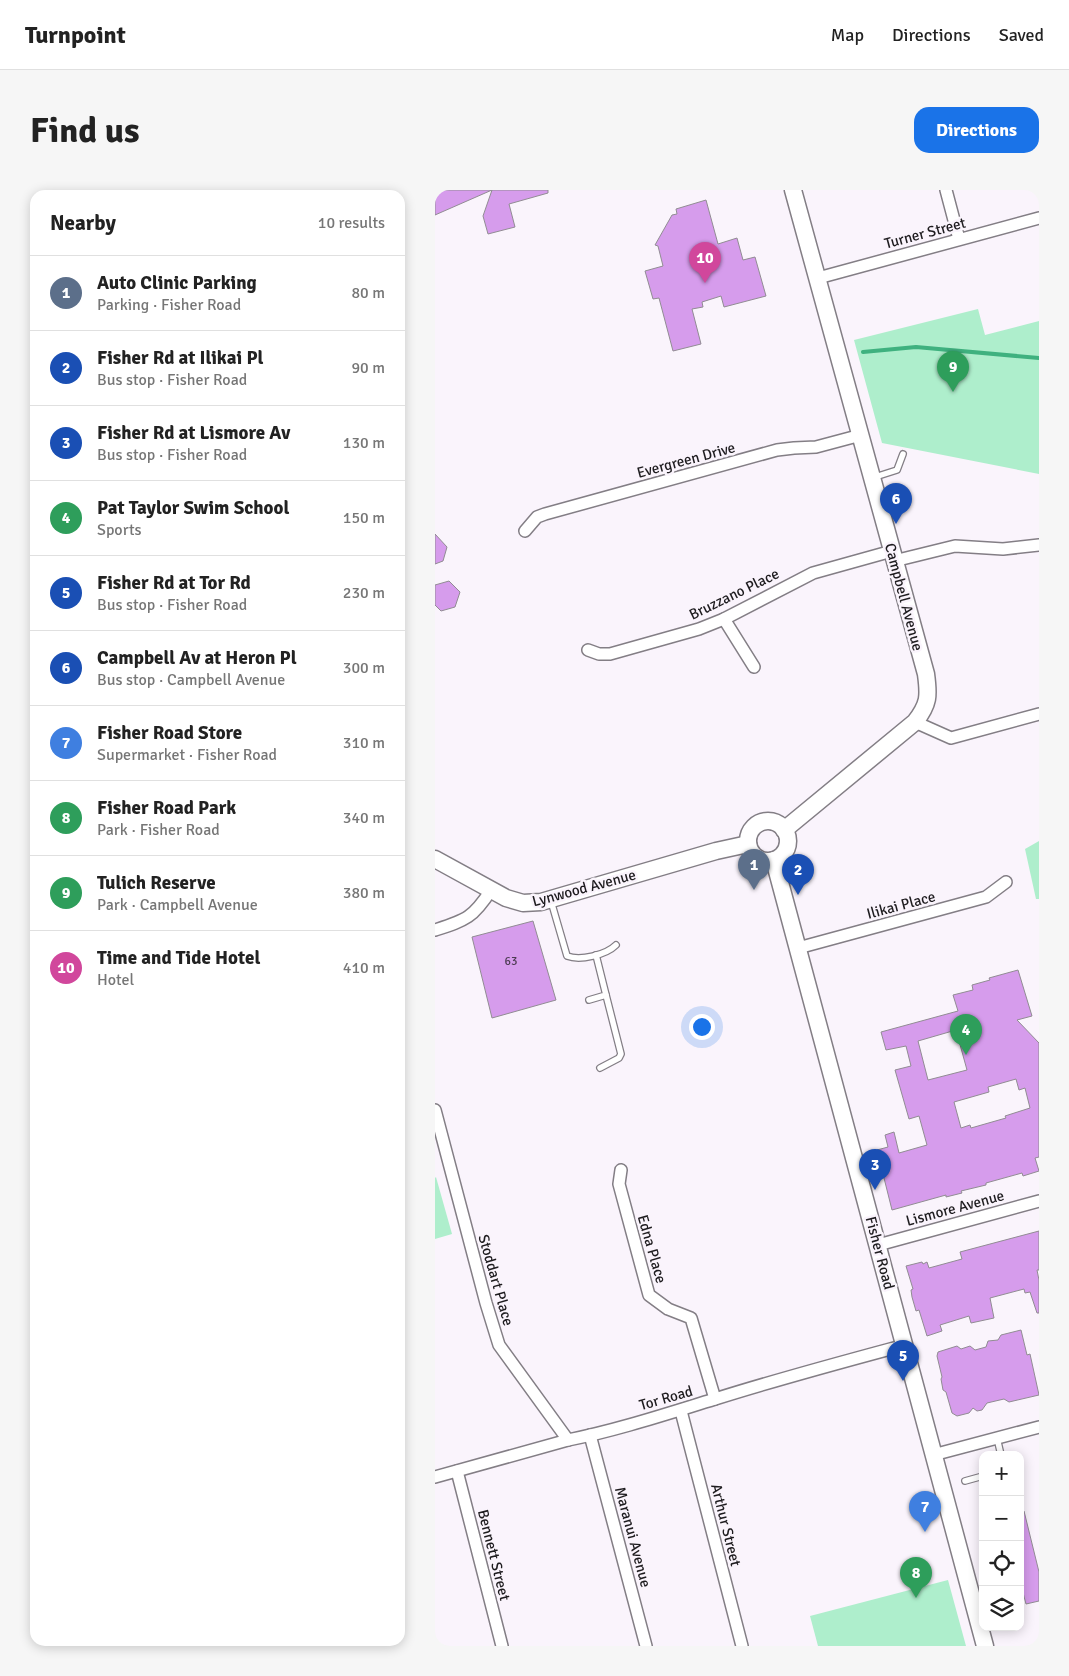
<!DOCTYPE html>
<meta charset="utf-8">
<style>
body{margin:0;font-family:Signika,sans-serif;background:#f6f6f6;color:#222}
.controls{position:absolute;right:15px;bottom:15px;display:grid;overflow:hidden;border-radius:10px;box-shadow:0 2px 12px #0003}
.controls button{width:45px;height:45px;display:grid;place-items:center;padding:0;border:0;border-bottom:1px solid #e0e0e0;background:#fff;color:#222;font:25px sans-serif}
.you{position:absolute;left:266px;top:836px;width:18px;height:18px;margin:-12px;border:4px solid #fff;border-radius:50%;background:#1a73e8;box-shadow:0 0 0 8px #1a73e833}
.badge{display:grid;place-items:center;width:32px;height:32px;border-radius:50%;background:#1a73e8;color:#fff;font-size:16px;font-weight:700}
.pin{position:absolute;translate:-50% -41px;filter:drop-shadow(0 1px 2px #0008)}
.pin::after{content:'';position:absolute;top:26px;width:18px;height:15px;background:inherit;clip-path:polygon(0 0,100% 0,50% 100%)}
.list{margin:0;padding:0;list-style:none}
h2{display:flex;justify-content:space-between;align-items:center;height:65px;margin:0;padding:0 20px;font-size:21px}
h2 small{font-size:16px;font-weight:400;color:#767676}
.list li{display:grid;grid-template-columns:32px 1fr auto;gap:15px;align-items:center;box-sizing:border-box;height:75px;padding:0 20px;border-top:1px solid #e0e0e0}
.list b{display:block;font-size:19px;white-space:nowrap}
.list p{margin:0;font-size:16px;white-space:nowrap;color:#767676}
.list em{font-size:16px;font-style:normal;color:#767676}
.icon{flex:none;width:28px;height:28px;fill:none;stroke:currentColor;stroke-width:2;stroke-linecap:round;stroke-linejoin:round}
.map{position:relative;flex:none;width:604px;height:1456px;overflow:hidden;border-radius:15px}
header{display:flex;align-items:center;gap:30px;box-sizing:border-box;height:70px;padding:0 25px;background:#fff;border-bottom:1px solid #e0e0e0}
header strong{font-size:24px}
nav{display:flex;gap:28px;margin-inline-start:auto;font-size:18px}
.intro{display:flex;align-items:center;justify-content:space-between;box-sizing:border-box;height:120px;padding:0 30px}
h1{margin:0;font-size:35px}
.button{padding:12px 22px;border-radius:15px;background:#1a73e8;color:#fff;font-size:18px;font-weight:700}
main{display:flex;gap:30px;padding:0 30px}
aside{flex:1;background:#fff;border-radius:15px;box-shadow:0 2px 12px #0003}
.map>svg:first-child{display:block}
.green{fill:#aeeecc}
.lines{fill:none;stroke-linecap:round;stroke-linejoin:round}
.stream{stroke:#3fb17f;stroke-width:4}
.building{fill:#d69cec;stroke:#918c93;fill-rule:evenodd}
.service-casing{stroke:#837e85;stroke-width:8}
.minor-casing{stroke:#837e85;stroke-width:14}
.secondary-casing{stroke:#837e85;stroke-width:19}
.service{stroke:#fff;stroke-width:5.5}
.minor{stroke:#fff;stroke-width:11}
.secondary{stroke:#fff;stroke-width:16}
.labels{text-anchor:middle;stroke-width:5;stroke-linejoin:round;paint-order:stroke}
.number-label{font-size:12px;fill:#4c3c52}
.street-label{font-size:15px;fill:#1e1c1f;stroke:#faf4fc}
</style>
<header>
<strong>Turnpoint</strong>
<nav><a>Map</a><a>Directions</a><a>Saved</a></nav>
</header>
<div class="intro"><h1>Find us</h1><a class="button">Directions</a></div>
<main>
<aside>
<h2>Nearby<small>10 results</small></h2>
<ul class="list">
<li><span class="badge" style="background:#5c6f8a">1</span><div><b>Auto Clinic Parking</b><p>Parking · Fisher Road</p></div><em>80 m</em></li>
<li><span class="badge" style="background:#1a4fb4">2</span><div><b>Fisher Rd at Ilikai Pl</b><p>Bus stop · Fisher Road</p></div><em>90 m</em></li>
<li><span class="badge" style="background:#1a4fb4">3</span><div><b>Fisher Rd at Lismore Av</b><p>Bus stop · Fisher Road</p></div><em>130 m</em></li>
<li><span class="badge" style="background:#2e9e5b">4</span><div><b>Pat Taylor Swim School</b><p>Sports</p></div><em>150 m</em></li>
<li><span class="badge" style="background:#1a4fb4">5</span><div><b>Fisher Rd at Tor Rd</b><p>Bus stop · Fisher Road</p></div><em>230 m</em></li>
<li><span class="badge" style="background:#1a4fb4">6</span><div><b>Campbell Av at Heron Pl</b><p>Bus stop · Campbell Avenue</p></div><em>300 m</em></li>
<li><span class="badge" style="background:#3f7fe0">7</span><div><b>Fisher Road Store</b><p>Supermarket · Fisher Road</p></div><em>310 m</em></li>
<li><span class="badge" style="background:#2e9e5b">8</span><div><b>Fisher Road Park</b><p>Park · Fisher Road</p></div><em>340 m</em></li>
<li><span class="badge" style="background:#2e9e5b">9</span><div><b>Tulich Reserve</b><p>Park · Campbell Avenue</p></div><em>380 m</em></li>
<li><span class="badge" style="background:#d1479c">10</span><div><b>Time and Tide Hotel</b><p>Hotel</p></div><em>410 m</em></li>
</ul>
</aside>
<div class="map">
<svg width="604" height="1456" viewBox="0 0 604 1456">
<rect width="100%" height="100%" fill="#faf4fc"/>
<g class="green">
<polygon points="543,119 550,145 604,131 604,284 447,253 419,150"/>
<polygon points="604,651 604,709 601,709 590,659"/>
<polygon points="1,987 17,1044 0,1049 0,988"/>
<polygon points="513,1390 531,1456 383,1456 375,1426"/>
</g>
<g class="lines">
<polyline class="stream" points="428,162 481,157 604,168"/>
</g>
<g class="building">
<polygon points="7,0 113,0 113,3 74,14 80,37 53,44 48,26 57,0 0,25 0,3"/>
<polygon points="271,10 283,54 302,48 308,70 320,67 331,106 289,117 286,106 267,112 268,117 257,119 266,154 238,161 224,108 218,109 210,81 228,76 223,56 220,55 237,25 242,24 241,19"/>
<polygon points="0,344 12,357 8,371 0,374"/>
<polygon points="14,391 25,402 20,417 6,421 0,415 0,395"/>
<polygon points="98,731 121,810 57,828 37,747"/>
<path d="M583,780L597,826L582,830L604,853V967L600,968L604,981L588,986L587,983L551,993V995L526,1001L527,1003L511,1007V1005L457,1020L442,960L453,957L450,945L459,942L464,963L492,955L484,926L474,929L460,880L476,876L471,856L451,860L446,842L523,821L518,805L538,800L537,795L555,790L554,788ZM521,840L532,880L493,890L483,851ZM581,889L584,900L590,898L595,918L570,926L571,928L536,938L535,935L526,938L519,912L554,902L553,897Z"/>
<polygon points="604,1041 604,1080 602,1080 604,1090 604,1123 602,1123 595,1102 590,1103 589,1099 555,1108 559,1128 536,1133 534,1126 505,1135 507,1141 492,1146 484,1120 481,1121 477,1107 476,1100 478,1099 471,1076 487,1072 488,1074 492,1072 494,1078 527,1069 525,1062"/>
<polygon points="586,1140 592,1165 595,1164 604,1205 574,1212 569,1209 552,1213 547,1220 542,1221 538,1218 534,1223 522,1226 517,1223 511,1202 508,1200 506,1189 507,1187 502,1166 503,1162 522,1156 526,1159 535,1156 540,1160 551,1157 553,1151 563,1150 566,1145"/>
<polygon points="589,1321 604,1382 604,1411 591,1414 585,1391 585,1322"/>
</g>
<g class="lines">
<defs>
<g id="service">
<polyline points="440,287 462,280 468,264"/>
<path d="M116,711L132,766C145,771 171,765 181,755"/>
<polyline points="154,810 171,805 161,765"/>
<polyline points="165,878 184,868 186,864 171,805"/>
<polyline points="562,1248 566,1265"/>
<polyline points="530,1291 548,1286"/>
</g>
<g id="minor">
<polyline points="511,0 524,49"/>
<polyline points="383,88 604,28"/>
<polyline points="90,341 102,327 110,324 342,260 359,258 381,257 426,245"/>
<polyline points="459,371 520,356 568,359 604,355"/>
<polyline points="289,429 319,477"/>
<polyline points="153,460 164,464 175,464 264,439 289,429 378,383 457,361"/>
<polyline points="480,532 516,548 604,524"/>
<path d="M0,740C31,730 38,728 56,700"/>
<polyline points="363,758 551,707 571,692"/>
<polyline points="0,920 51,1113 64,1155 133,1250"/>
<polyline points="186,980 184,994 214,1105 233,1119 256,1128 280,1209"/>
<polyline points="443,1055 604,1011"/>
<polyline points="246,1221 307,1456"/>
<polyline points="155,1245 211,1456"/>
<polyline points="498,1265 604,1237"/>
<polyline points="22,1281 67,1456"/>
<path d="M0,1287L133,1250C183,1240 231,1224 280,1209C343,1189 407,1172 470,1155"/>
</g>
<g id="secondary">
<circle cx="333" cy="651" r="20"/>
<path d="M349,640L480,532C494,514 494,506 491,484L358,0"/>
<polyline points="0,669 71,708 88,713 106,712 281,661 313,654"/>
<polyline points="339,670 550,1456"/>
</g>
</defs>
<use href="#service" class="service-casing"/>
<use href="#minor" class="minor-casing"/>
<use href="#secondary" class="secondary-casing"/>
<use href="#service" class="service"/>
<use href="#minor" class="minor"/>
<use href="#secondary" class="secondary"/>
</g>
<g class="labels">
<g class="number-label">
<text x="76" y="775">63</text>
</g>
<g class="street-label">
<text transform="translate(490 43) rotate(-15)" y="5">Turner Street</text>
<text transform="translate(251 270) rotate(-15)" y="5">Evergreen Drive</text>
<text transform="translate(299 404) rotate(-26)" y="5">Bruzzano Place</text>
<text transform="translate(469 407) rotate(75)" y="5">Campbell Avenue</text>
<text transform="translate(149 698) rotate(-15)" y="5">Lynwood Avenue</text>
<text transform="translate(466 715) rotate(-15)" y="5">Ilikai Place</text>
<text transform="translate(520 1018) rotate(-15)" y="5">Lismore Avenue</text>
<text transform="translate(217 1059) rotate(74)" y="5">Edna Place</text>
<text transform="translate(445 1063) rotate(75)" y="5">Fisher Road</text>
<text transform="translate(61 1090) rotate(74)" y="5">Stoddart Place</text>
<text transform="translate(231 1208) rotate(-16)" y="5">Tor Road</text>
<text transform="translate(291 1335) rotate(76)" y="5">Arthur Street</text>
<text transform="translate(198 1347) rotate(75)" y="5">Maranui Avenue</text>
<text transform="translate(59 1365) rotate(76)" y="5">Bennett Street</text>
</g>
</g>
</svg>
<div class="controls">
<button>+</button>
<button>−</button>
<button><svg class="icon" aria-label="locate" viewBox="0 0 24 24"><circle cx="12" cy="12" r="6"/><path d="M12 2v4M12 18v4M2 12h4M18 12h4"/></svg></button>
<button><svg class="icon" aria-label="layers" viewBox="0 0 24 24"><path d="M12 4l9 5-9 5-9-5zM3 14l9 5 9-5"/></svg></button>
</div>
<div class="you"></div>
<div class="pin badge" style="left:319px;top:700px;background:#5c6f8a">1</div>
<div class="pin badge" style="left:363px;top:705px;background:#1a4fb4">2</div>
<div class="pin badge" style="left:440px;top:1000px;background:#1a4fb4">3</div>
<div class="pin badge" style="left:531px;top:865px;background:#2e9e5b">4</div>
<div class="pin badge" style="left:468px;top:1191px;background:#1a4fb4">5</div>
<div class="pin badge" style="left:461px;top:334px;background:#1a4fb4">6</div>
<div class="pin badge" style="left:490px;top:1342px;background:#3f7fe0">7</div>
<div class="pin badge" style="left:481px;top:1408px;background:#2e9e5b">8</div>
<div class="pin badge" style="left:518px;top:202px;background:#2e9e5b">9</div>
<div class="pin badge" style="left:270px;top:93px;background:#d1479c">10</div>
</div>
</main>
